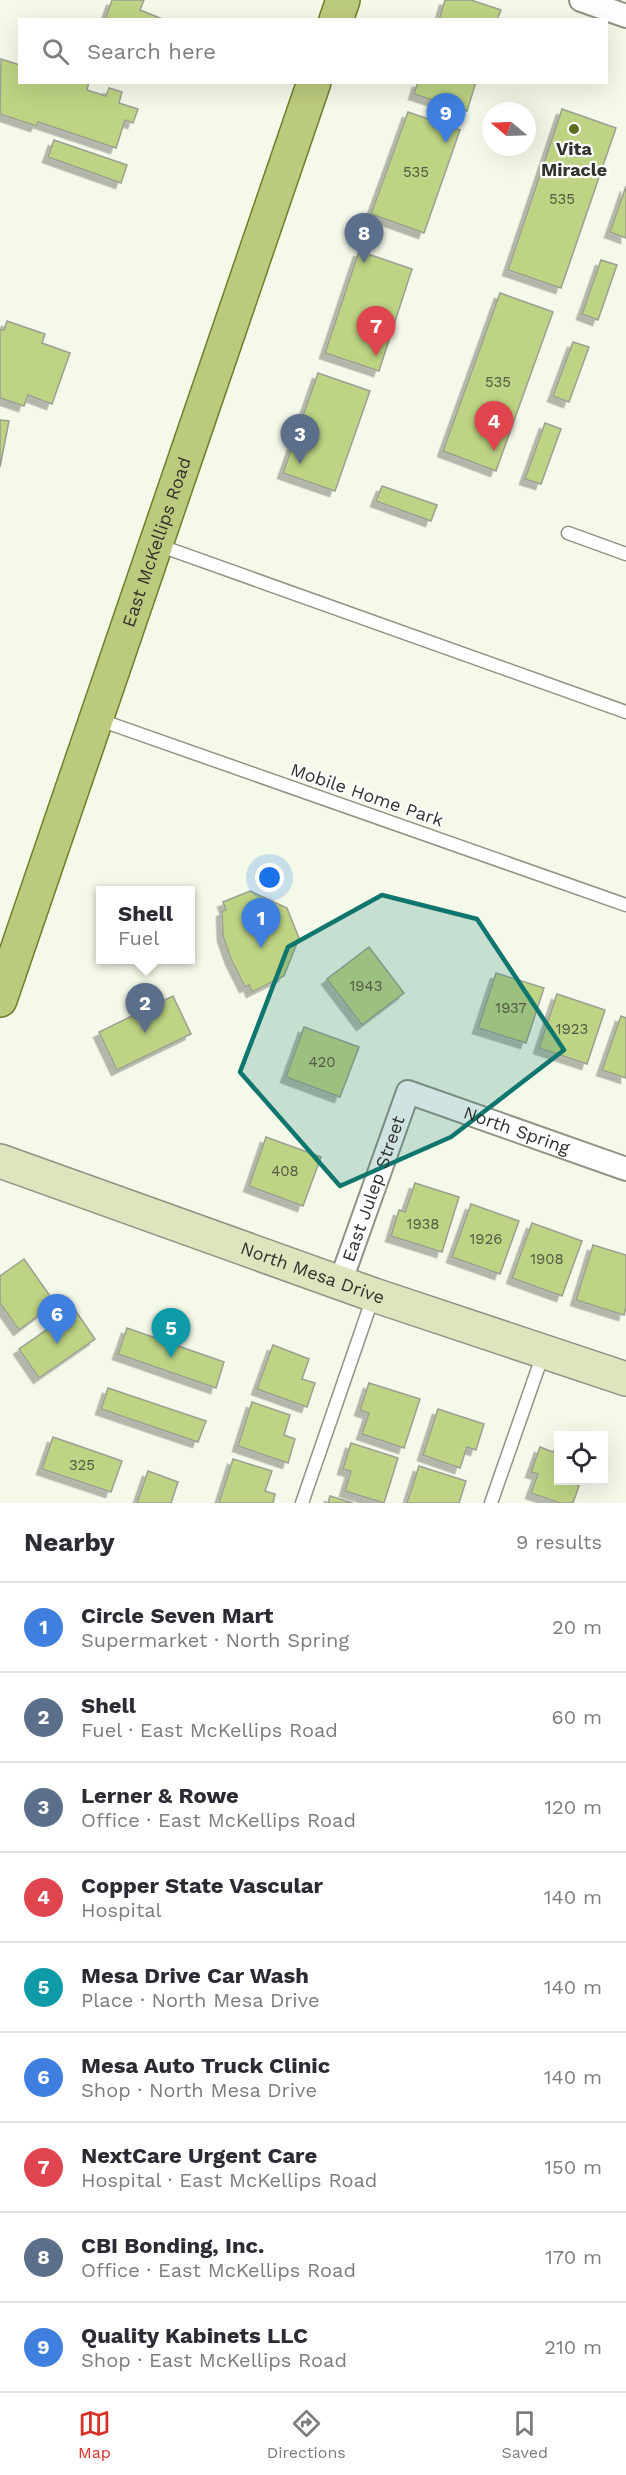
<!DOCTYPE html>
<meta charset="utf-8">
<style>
body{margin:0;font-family:"Work Sans",sans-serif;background:#f2f2f3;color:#2b2b33}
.controls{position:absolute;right:18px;bottom:18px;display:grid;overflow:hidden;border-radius:0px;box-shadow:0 6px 24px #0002}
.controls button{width:54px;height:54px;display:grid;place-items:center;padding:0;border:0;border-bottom:2px solid #e1e1e2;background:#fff;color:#2b2b33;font:30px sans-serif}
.compass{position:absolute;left:482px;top:102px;width:54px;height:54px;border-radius:50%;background:#fff;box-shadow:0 6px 24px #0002;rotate:289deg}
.you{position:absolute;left:270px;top:878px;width:21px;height:21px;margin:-15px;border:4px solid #fff;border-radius:50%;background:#1a73e8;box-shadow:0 0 0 9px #1a73e833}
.badge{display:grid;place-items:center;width:39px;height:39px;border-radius:50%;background:#d93025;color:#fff;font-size:20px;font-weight:700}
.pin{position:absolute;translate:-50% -50px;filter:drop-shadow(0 2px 3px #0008)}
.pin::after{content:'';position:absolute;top:32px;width:21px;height:18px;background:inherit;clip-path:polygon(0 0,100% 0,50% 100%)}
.popup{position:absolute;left:96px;top:886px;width:99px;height:78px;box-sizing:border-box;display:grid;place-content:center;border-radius:0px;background:#fff;filter:drop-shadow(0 2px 4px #0005);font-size:20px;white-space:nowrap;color:#7c7c81}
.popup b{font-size:22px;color:#2b2b33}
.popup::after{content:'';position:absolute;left:50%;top:100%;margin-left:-12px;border:12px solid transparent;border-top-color:#fff}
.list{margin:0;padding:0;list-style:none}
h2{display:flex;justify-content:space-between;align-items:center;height:78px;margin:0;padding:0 24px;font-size:26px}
h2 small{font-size:20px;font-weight:400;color:#7c7c81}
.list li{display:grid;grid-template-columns:39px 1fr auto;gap:18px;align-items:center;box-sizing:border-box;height:90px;padding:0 24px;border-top:2px solid #e1e1e2}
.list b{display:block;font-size:22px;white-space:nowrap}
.list p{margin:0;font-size:20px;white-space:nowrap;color:#7c7c81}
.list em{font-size:20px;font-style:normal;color:#7c7c81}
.icon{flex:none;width:33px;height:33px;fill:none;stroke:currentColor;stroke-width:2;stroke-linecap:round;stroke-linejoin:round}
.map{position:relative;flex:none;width:626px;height:1503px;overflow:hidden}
.search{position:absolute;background:#fff;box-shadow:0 6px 24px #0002;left:18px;right:18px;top:18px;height:66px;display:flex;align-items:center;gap:15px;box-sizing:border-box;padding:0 21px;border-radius:0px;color:#7c7c81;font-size:22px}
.sheet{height:888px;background:#fff}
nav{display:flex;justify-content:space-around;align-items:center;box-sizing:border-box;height:84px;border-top:2px solid #e1e1e2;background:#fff;font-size:16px;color:#7c7c81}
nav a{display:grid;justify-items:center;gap:3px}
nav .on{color:#d93025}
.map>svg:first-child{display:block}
.building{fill:#bed384;stroke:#9ca092;stroke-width:1.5;filter:url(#shadow)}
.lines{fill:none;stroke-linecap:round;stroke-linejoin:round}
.service-casing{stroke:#8e9384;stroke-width:15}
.minor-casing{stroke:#8e9384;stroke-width:26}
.secondary-casing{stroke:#8e9384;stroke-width:36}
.primary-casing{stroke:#6d7f2a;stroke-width:36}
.service{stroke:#fff;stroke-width:12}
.minor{stroke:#fff;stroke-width:22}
.secondary{stroke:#dde5be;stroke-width:33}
.primary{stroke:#bbcb7e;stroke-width:33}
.marked{fill:#0f766e;fill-opacity:0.2;stroke:#0f766e;stroke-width:4.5;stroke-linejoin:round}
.poi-dot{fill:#5d6f1c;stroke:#fff;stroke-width:2}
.labels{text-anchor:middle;stroke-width:4.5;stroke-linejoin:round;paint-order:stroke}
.number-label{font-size:15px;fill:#545b43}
.poi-label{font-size:18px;font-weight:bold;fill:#31332d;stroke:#fff}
.street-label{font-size:18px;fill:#31332d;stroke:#fff}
</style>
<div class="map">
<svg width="626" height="1503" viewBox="0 0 626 1503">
<defs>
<filter id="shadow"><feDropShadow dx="-5.5" dy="5.5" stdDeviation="0" flood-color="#0004"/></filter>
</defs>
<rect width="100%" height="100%" fill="#f4f9e9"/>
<g class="building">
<polygon points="112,0 144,0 140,10 165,20 105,20"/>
<polygon points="445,0 471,0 501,10 497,20 439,20"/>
<polygon points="1,59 20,65 20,82 89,82 87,90 106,96 109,88 122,92 119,103 138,109 133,123 125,120 116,148 38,122 36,126 0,114"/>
<polygon points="418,82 476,82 467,111 414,94"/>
<polygon points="562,109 616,128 561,288 508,270"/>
<polygon points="408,112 460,130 424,233 371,214"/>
<polygon points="54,140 127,165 121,183 48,157"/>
<polygon points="626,186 626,238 610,232"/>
<polygon points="359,251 412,269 379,371 325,353"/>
<polygon points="601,260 617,265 598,320 582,314"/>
<polygon points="500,293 553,312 496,471 443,451"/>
<polygon points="7,321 45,334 42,343 70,353 52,404 28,395 24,406 0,398 0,329 4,330"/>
<polygon points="573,342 589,347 569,402 553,396"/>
<polygon points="318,373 370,391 335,491 283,473"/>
<polygon points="0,420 9,421 0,467"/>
<polygon points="545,423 561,429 541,484 525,479"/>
<polygon points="382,486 437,505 431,521 376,501"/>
<polygon points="250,891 287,908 299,938 284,976 252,992 249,985 245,987 231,959 223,936 222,911 226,910 223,902"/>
<polygon points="369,947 404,993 362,1025 327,979"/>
<polygon points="496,973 544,988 526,1043 478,1028"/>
<polygon points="557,994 605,1010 587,1064 539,1048"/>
<polygon points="173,996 191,1034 117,1070 99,1032"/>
<polygon points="621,1016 626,1018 626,1078 602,1070"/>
<polygon points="304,1027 359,1047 340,1097 286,1077"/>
<polygon points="266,1137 321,1157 303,1206 249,1186"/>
<polygon points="415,1183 459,1197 442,1252 391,1236 399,1210 405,1212"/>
<polygon points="471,1204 519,1221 500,1274 452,1257"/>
<polygon points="532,1223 582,1241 562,1296 512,1278"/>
<polygon points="593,1245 626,1255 626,1307 624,1315 576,1300"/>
<polygon points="24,1259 55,1303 19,1330 0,1303 0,1276"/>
<polygon points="75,1310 95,1339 39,1378 19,1349"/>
<polygon points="127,1328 224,1362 216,1388 118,1354"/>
<polygon points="273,1345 309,1359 302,1379 315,1383 307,1407 257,1389"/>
<polygon points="369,1383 420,1399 404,1448 362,1434 369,1413 360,1410"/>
<polygon points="108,1388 206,1421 198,1442 101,1409"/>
<polygon points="252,1402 290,1415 284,1435 295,1439 288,1463 238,1446"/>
<polygon points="438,1409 484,1424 476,1450 467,1447 460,1468 423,1455"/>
<polygon points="53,1437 122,1461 111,1492 42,1469"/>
<polygon points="351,1443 398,1458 384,1503 345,1491 351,1471 343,1469"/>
<polygon points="540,1447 553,1452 555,1448 558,1450 558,1480 573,1480 572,1483 579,1486 573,1503 560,1503 531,1493 538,1474 531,1472"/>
<polygon points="233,1459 272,1471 265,1491 275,1494 273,1503 219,1503"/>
<polygon points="419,1466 466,1481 459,1503 407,1503"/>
<polygon points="148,1471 178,1482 171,1503 137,1503"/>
<polygon points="330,1496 353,1503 328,1503"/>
</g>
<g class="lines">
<defs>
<g id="service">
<polyline points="568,533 626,554"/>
<polyline points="158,545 626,712"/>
<polyline points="97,719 626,905"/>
<polyline points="302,1503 373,1297"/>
<polyline points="491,1503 543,1354"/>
</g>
<g id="minor">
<polyline points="581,0 626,16"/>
<path id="s1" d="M340,1283L408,1092L626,1169"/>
</g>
<g id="secondary">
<path id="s2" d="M0,1161L374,1295L626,1379"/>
</g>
<g id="primary">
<polyline points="336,20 343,0"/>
<path id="s3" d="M0,1000L314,82"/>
</g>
</defs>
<use href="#service" class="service-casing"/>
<use href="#minor" class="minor-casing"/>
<use href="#secondary" class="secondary-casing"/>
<use href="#primary" class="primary-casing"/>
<use href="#service" class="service"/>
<use href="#minor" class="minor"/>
<use href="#secondary" class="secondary"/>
<use href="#primary" class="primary"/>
</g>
<path class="marked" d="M382,895L477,919L564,1050L451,1137L340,1186L240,1072L288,947Z"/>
<circle class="poi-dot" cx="574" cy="129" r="6"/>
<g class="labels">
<g class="number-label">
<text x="416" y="177">535</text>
<text x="562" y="204">535</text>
<text x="498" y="387">535</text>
<text x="366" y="991">1943</text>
<text x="511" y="1013">1937</text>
<text x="572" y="1034">1923</text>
<text x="322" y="1067">420</text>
<text x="285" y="1176">408</text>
<text x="423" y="1229">1938</text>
<text x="486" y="1244">1926</text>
<text x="547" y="1264">1908</text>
<text x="82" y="1470">325</text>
</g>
<g class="poi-label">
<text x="574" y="155">Vita<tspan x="574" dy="21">Miracle</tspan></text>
</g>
<g class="street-label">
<text dy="6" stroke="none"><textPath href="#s3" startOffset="484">East McKellips Road</textPath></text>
<text transform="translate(367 795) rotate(19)" y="6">Mobile Home Park</text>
<text dy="6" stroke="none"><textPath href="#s1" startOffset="318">North Spring</textPath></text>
<text dy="6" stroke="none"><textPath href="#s1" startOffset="100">East Julep Street</textPath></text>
<text dy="6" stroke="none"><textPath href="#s2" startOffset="332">North Mesa Drive</textPath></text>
</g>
</g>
</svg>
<div class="controls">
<button><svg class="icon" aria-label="locate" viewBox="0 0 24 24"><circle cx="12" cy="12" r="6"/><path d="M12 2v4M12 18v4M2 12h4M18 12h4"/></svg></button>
</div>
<svg class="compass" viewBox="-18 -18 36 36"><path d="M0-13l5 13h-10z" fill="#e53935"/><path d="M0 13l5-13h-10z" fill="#7c7c81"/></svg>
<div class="you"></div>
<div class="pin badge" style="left:261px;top:948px;background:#3f7fe0">1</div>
<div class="pin badge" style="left:145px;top:1033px;background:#5c6f8a">2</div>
<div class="popup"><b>Shell</b>Fuel</div>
<div class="pin badge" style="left:300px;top:464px;background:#5c6f8a">3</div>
<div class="pin badge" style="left:494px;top:451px;background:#e0444e">4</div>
<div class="pin badge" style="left:171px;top:1358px;background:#0f9aa8">5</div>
<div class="pin badge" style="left:57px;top:1344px;background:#3f7fe0">6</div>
<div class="pin badge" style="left:376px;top:356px;background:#e0444e">7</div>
<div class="pin badge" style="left:364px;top:263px;background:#5c6f8a">8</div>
<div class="pin badge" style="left:446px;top:143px;background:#3f7fe0">9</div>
<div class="search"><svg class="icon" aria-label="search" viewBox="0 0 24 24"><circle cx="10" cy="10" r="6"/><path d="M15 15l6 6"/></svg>Search here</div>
</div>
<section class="sheet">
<h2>Nearby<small>9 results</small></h2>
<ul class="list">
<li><span class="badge" style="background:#3f7fe0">1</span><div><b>Circle Seven Mart</b><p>Supermarket · North Spring</p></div><em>20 m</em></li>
<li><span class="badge" style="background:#5c6f8a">2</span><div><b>Shell</b><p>Fuel · East McKellips Road</p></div><em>60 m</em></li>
<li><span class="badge" style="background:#5c6f8a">3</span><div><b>Lerner &amp; Rowe</b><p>Office · East McKellips Road</p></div><em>120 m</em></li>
<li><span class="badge" style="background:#e0444e">4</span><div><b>Copper State Vascular</b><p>Hospital</p></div><em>140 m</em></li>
<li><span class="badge" style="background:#0f9aa8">5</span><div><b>Mesa Drive Car Wash</b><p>Place · North Mesa Drive</p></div><em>140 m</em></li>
<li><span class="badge" style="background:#3f7fe0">6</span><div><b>Mesa Auto Truck Clinic</b><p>Shop · North Mesa Drive</p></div><em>140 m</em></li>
<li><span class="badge" style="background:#e0444e">7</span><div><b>NextCare Urgent Care</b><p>Hospital · East McKellips Road</p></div><em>150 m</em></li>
<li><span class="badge" style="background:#5c6f8a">8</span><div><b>CBI Bonding, Inc.</b><p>Office · East McKellips Road</p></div><em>170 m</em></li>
<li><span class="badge" style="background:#3f7fe0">9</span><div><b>Quality Kabinets LLC</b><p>Shop · East McKellips Road</p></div><em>210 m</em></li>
</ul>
</section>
<nav>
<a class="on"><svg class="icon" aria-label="map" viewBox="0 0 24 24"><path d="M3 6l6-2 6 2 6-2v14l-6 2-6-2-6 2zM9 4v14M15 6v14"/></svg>Map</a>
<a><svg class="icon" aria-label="directions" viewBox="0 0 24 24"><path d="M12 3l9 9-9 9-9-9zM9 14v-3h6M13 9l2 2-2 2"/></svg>Directions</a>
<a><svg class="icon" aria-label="saved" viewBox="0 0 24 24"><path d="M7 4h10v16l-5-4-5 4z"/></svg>Saved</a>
</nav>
